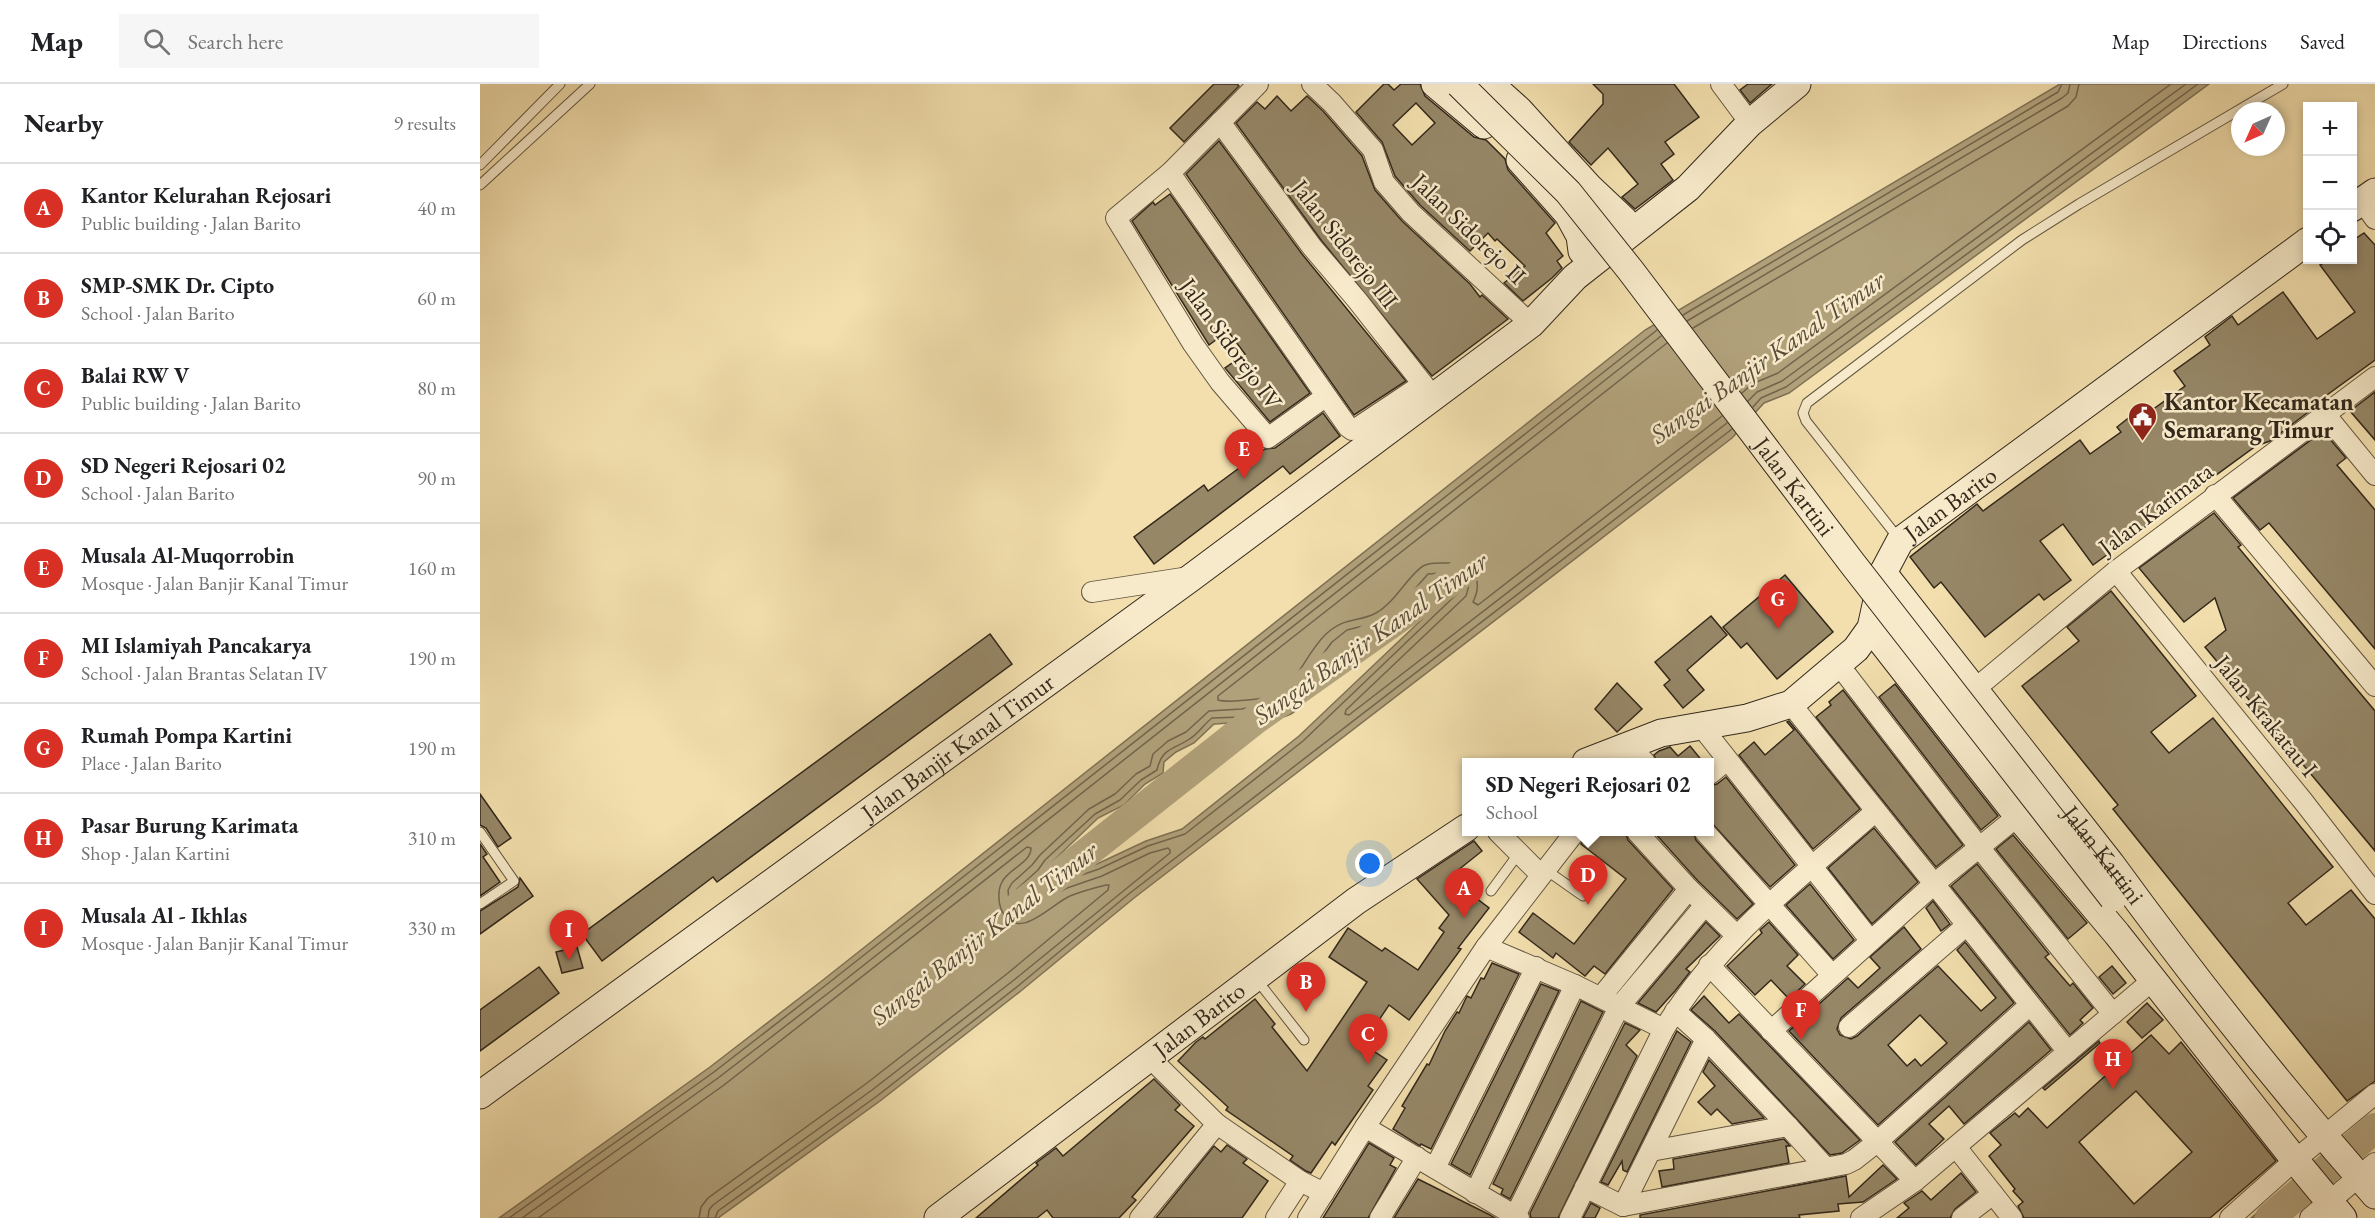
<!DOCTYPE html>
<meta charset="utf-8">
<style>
body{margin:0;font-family:"EB Garamond",serif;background:#f6f6f6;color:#202124}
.controls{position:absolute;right:18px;top:18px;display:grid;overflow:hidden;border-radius:0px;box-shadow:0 3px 9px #0003}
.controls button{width:54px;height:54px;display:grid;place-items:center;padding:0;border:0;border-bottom:2px solid #e0e0e0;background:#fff;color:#202124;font:30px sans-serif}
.compass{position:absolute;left:1751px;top:18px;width:54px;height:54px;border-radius:50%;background:#fff;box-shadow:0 3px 9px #0003;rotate:225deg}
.you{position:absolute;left:890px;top:780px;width:21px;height:21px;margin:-15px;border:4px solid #fff;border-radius:50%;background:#1a73e8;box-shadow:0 0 0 9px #1a73e833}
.badge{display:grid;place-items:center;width:39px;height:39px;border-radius:50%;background:#d93025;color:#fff;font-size:20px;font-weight:700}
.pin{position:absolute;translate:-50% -50px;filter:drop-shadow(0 2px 3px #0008)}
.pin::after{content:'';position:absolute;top:32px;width:21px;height:18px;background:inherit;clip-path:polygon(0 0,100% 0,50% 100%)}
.popup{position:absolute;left:982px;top:674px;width:252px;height:78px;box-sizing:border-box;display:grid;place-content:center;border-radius:0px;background:#fff;filter:drop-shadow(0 2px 4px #0005);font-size:20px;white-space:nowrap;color:#757577}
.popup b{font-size:22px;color:#202124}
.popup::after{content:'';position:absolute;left:50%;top:100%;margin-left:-12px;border:12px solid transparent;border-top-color:#fff}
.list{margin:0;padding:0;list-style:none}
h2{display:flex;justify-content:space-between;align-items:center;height:78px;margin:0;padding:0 24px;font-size:26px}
h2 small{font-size:20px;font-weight:400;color:#757577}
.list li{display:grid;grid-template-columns:39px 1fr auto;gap:18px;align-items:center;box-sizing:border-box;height:90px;padding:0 24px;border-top:2px solid #e0e0e0}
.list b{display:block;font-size:22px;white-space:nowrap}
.list p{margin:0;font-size:20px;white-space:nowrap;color:#757577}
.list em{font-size:20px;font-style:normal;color:#757577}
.icon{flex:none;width:33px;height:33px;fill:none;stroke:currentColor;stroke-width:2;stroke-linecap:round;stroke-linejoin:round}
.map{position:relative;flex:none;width:1895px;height:1134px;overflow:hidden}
header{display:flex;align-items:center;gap:36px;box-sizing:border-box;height:84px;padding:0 30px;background:#fff;border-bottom:2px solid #e0e0e0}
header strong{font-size:28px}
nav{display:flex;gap:33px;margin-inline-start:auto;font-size:21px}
.search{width:420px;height:54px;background:#f6f6f6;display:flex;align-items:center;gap:15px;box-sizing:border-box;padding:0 21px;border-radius:0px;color:#757577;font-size:22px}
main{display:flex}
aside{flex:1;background:#fff}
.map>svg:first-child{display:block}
.water{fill:#b1a17b;stroke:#7f7155;stroke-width:1.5;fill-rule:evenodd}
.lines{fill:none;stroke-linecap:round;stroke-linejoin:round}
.shore{stroke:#72644b;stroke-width:1.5}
.river{stroke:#b1a17b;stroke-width:30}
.building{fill:#968767;stroke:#33281b;stroke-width:1.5;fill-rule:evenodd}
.lane-casing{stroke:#635640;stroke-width:11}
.street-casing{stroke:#635640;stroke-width:22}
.secondary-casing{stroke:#33281b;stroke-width:29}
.lane{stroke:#f7eaca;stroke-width:9}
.street{stroke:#f7eaca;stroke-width:20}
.secondary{stroke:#f7eaca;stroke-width:27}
.secondary-bridge-casing{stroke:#33281b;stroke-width:29;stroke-linecap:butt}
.secondary-bridge{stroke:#f7eaca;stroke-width:27}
.labels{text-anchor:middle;stroke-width:5;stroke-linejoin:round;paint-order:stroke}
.street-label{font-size:24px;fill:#33281b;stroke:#f7eaca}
.poi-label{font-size:24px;font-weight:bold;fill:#33281b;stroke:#f7eaca;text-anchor:start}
.water-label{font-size:26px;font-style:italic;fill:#594c38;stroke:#f7eaca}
</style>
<header>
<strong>Map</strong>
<div class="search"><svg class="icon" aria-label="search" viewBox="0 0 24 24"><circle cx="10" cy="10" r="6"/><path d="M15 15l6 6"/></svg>Search here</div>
<nav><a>Map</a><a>Directions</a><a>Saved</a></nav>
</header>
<main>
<aside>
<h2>Nearby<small>9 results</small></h2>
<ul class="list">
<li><span class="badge">A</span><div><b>Kantor Kelurahan Rejosari</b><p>Public building · Jalan Barito</p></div><em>40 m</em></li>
<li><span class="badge">B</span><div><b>SMP-SMK Dr. Cipto</b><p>School · Jalan Barito</p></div><em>60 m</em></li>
<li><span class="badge">C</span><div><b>Balai RW V</b><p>Public building · Jalan Barito</p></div><em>80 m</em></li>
<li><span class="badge">D</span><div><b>SD Negeri Rejosari 02</b><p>School · Jalan Barito</p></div><em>90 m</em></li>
<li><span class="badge">E</span><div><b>Musala Al-Muqorrobin</b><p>Mosque · Jalan Banjir Kanal Timur</p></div><em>160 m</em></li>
<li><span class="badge">F</span><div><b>MI Islamiyah Pancakarya</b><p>School · Jalan Brantas Selatan IV</p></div><em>190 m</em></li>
<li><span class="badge">G</span><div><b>Rumah Pompa Kartini</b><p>Place · Jalan Barito</p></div><em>190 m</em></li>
<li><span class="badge">H</span><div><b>Pasar Burung Karimata</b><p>Shop · Jalan Kartini</p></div><em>310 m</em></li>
<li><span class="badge">I</span><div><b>Musala Al - Ikhlas</b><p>Mosque · Jalan Banjir Kanal Timur</p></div><em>330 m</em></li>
</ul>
</aside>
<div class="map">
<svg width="1895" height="1134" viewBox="0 0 1895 1134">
<rect width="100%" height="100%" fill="#f2dfad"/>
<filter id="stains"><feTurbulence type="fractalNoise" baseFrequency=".00333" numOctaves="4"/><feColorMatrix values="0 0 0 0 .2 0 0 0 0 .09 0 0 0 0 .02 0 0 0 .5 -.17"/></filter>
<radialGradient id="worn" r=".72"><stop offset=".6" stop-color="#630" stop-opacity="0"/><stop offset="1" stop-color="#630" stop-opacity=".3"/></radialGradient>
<g class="water">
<path d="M1580,0H1729L1309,309L1284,319L1252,354L654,814L542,906L400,1017L238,1134H19L230,983L343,896L1165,246ZM954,502H977L819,652L702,745L666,757L617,780L581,791L559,803L542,818V808L563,790L569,781L618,734L644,721L665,700L683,689L684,678L696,668L714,659L734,640C748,639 801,637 811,630C834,615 842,583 863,566C876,555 891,557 905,550C925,540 940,519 954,502Z"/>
<polygon points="1806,1106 1817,1120 1802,1134 1771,1134"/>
</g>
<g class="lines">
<g class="shore">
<polyline points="1203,231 1578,8 1582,0"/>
<polyline points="1207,237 1582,14 1588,9 1590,0"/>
<polyline points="1213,244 1588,22 1596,13 1599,0"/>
<path d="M1187,259L738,612V616C748,619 793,615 801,608C820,593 828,567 846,550C866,532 877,539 896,529C916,518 930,488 945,481C952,478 960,479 968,479C978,479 986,480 993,488C1000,498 998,508 993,518L998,521L1242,332"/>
<polyline points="1262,309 1272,300 1298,289 1691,0"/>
<polyline points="1268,317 1277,308 1302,297 1706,0"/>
<polyline points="1273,323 1281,314 1306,303 1718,0"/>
<path d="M974,496L981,500L979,508L823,657L705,750L668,762L619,785L584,797L563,808L546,822L541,823L537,820V805L558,786L565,776L615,730L640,716L661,696L677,686C682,663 694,666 711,654C719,649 724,640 732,634L762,633L807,625L825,606L856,563L870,553L902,545L923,529L951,497Z"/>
<polyline points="29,1134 234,988 346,901 1177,246"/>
<polyline points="42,1134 238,994 351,907 1181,252"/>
<path d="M58,1134L244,1001L547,763L551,764C551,779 528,785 522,798C518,805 518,817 521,825C537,861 571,820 590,812C602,807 614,804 626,801H629L628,806L528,889L387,999L228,1114L221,1123L219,1134"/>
<polyline points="228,1134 229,1126 233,1121 392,1006 534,896 690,769 690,766 688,764 670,769 622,792 587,804 567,814 548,830 537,829 531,824 529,817 528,806 532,799 552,781 560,771 609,725 635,710 656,690 670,682 673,670 688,657 706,648 729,627 761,625 803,618 819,602 852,558 867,546 899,538 918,524 948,490 974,488 983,491 989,501 986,512 866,626 865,630 869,631 1247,339"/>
<polyline points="235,1134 238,1127 397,1012 538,902 650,809 1252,345"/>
</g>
<g class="river">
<polyline points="538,823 776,635 996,479"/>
<polyline points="1790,1134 1895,1044"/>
</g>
</g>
<g class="building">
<polygon points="734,0 757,0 759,2 704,58 690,44"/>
<path d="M904,0H908L914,6L921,0H940L945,12L994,53L1006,56L1025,75L1028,86L1075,139L1066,149L1083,172L1077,177L1082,184L1072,194L1043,217L1024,199L1045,182L1017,155L1015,157L1008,149L990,167L940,121L915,92L902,58L876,28ZM936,19L955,39L932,61L913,41Z"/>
<polygon points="1113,0 1194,0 1219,33 1185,58 1194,70 1181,80 1193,96 1155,125 1142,113 1158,100 1128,64 1111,81 1089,58 1123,20 1123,10"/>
<polygon points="1268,0 1292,0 1270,19 1260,6"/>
<polygon points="797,12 811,27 827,12 843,27 882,72 895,106 922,137 990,200 1000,213 1002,211 1028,235 952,292 841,156 756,39 777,18 785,25"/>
<polygon points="739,57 822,170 926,297 874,331 706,90"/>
<polygon points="690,110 830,309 790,338 745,284 765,270 748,247 729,261 652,137 673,118 675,121"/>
<polygon points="1884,149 1895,161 1895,276 1829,324 1831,326 1790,357 1776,362 1613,481 1583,440 1560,457 1591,496 1564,516 1559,510 1505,553 1461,498 1454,504 1430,473 1497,420 1503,427 1600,356 1610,370 1641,348 1637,343 1656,328 1661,334 1705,302 1694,287 1730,261 1725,253 1752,232 1758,241 1803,208 1837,255 1875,228 1840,181 1848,176 1872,176 1872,157"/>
<polygon points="1895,308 1895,356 1870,327"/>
<polygon points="843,329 860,352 810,390 803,382 674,480 654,453 724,401 728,407 770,376 785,365 795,364"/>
<polygon points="1843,347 1866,374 1857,381 1895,426 1895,565 1789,439 1780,446 1753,414"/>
<polygon points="1734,429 1761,461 1758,463 1895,627 1895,767 1725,563 1746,546 1735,514 1704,538 1659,484"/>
<polygon points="1305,491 1353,548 1297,595 1267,559 1261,564 1243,543"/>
<polygon points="1631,507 1716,612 1671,648 1689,669 1733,634 1853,783 1808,819 1826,841 1871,806 1895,835 1895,997 1867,1017 1633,725 1638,721 1542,602 1599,557 1587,543"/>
<polygon points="1231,532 1247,551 1207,586 1224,606 1203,624 1184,601 1190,596 1175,578"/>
<polygon points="510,550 532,580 237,798 233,793 122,877 102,850"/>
<polygon points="1137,599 1162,625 1137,648 1115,625"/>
<polygon points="1415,600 1518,732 1501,746 1399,613"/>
<polygon points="1363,606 1483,761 1456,783 1336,633 1351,621 1349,618"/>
<polygon points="1309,637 1380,725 1333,765 1259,671 1274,658 1285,671 1314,646 1307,638"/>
<polygon points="1210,662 1223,678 1177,678 1174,671 1179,667 1190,663 1198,672"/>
<polygon points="1246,693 1315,781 1290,803 1230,737 1230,702 1237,700"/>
<polygon points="0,710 31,754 18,763 6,744 0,741"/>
<polygon points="1394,744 1438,798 1392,840 1348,784"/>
<polygon points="1109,747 1145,747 1148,756 1193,805 1125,890 1114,882 1105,892 1076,869 1073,874 1039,848 1053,829 1094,860 1146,795 1101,760"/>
<polygon points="1173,747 1213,747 1216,756 1273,820 1257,835 1218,797"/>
<polygon points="1533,751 1607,839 1588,855 1516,765"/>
<polygon points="994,757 1002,767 977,787 989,797 983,804 1009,824 978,864 981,865 929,936 909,921 883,960 907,976 888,1002 893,1006 855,1061 852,1058 831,1089 826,1087 810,1076 813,1072 746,1026 748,1023 698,977 716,958 723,953 725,955 775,915 795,940 792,943 827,987 887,898 849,873 868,844 902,867 905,864 938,886 964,848 959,844 969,831 937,795"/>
<polygon points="0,760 7,770 3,773 20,798 0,812"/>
<polygon points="1497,780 1569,870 1565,873 1590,902 1593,899 1613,924 1600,936 1603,939 1590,951 1471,802"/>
<polygon points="40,794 53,812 0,850 0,827 38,803"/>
<polygon points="1330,800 1374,856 1353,875 1306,821"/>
<polygon points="1453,817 1470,840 1461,847 1446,824"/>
<polygon points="1226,838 1240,852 1206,885 1210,888 1195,907 1176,928 1158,919"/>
<polygon points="1289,838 1318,871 1307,882 1325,900 1309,915 1291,896 1275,911 1247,882 1282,849 1280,846"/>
<path d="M1424,843L1441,865L1361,934L1357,945L1360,951L1371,955L1377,952L1458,882L1501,927L1516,914L1477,866L1485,858L1534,919L1398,1041L1309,947L1368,894L1378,904L1400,884L1390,873ZM1440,931L1467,959L1441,982L1435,975L1427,982L1408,961Z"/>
<polygon points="97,863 103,884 82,889 76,868"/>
<polygon points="1012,879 1039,890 951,1065 941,1060 940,1062 913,1045 925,1024 922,1022 947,980 949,981 965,947 977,928 979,929 987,912 991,914 1001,894 1004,895"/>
<polygon points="1632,882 1646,899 1633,910 1619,893"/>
<polygon points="59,883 79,909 0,967 0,926"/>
<polygon points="1061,900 1079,907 990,1091 971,1080"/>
<polygon points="1224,912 1249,939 1259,930 1380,1056 1362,1069 1350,1071 1235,947 1211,926"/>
<polygon points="1101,917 1123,928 1030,1115 1021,1110 1023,1105 1013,1100"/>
<polygon points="1667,919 1683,936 1662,954 1647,938"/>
<polygon points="1549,938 1571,966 1484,1040 1469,1022 1449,1040 1464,1055 1436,1081 1415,1058"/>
<polygon points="1145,939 1160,946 1146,961 1157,972 1078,1134 1051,1134 1050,1129"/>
<polygon points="1197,947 1211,958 1147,1088 1143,1086 1142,1077 1128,1101 1121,1098"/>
<path d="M1671,951L1689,970L1701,958L1796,1077L1730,1134H1544L1538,1122L1543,1118L1533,1107L1535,1105L1509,1072L1521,1061L1510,1049L1535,1029L1539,1033L1548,1024L1567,1044ZM1656,1007L1712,1068L1654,1120L1599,1058Z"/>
<polygon points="1619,957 1620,959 1565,1006 1563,1004"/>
<polygon points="1229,976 1284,1034 1252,1040 1237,1025 1231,1031 1218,1018 1235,1002 1223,988"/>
<polygon points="674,995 700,1021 695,1026 714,1042 652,1113 656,1116 639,1134 573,1134 567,1126 557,1134 496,1134 558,1081 556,1079 576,1064 583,1072"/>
<polygon points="1304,1055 1310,1062 1306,1062 1309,1079 1182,1103 1179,1087 1194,1085 1193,1075"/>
<polygon points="889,1059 914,1074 910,1081 916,1084 888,1134 843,1134"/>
<polygon points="747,1061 767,1075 763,1079 788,1097 762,1134 676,1134 734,1062 741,1068"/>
<polygon points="1403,1081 1417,1095 1383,1118 1358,1120 1359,1127 1319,1131 1320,1134 1160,1134 1160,1131 1366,1092 1369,1113"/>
<polygon points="1481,1089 1496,1108 1475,1125 1470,1134 1417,1134 1429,1124 1424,1119 1442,1107 1451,1116"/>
<polygon points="938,1095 1010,1131 1015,1134 914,1134"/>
<polygon points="1111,1119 1120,1124 1115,1134 1103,1134"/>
</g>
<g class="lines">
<defs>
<g id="lane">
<polyline points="0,81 80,0"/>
<polyline points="0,101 110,0"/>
<polyline points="1419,455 1326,337 1323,329 1327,319 1542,156 1599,120 1803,0"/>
<polyline points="0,748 34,797 0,820"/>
<polyline points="1066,786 1103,812"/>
<polyline points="1011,807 1039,769"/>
<polyline points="777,896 824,956"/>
</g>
<g id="street">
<polyline points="778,0 690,89 636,134 713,260 740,298 788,354 845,313"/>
<polyline points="832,0 852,19 893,66 904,98 931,129 1051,240"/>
<polyline points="1241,0 1270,39"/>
<polyline points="740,38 832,163 877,216 950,309"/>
<polyline points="690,89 868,343 872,346 877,344 943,300"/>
<polyline points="1882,117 1895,135"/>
<polyline points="1845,330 1895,391"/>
<polyline points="1735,411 1895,602"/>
<polyline points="1636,487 1823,717 1895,810"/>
<polyline points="612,508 709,493"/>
<polyline points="1359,581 1499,763 1633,930"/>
<polyline points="1495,605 1636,487 1895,293"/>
<polyline points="1311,620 1588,968"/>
<polyline points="1221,642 1390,856"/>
<polyline points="1156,669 1165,678"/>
<polyline points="1230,690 1247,676"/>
<polyline points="1018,748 1061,791"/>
<polyline points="1157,748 1209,805 1256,851"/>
<polyline points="1225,748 1352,891"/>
<polyline points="1006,863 1095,901 1184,945"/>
<polyline points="1229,881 1435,1097"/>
<polyline points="1121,913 1209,805"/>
<polyline points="1369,943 1487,841"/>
<polyline points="1291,947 1454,800 1538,732"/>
<polyline points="670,974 737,1040 820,1097 844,1109"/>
<polyline points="1308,1042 1345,1083"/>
<polyline points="885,1043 1039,1134"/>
<polyline points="1476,1063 1532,1134"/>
<polyline points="1171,1067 1308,1042 1226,955 1195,927"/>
<polyline points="955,1084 1056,883"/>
<polyline points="1105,1103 1143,1122 1366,1080 1374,1076 1397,1058 1550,921"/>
<polyline points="995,1109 1095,901"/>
<polyline points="1143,1122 1226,955"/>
<polyline points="1035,1132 1139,923 1225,821"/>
<polyline points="660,1134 737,1040"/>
<polyline points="796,1134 820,1097"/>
<polyline points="828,1134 885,1043 1006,863 1095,748"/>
<polyline points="900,1134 937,1073"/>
<path d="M1090,1134L1184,945C1240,854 1317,796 1396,727"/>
<polyline points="1381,1134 1435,1097 1673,896"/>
<polyline points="1482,1134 1513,1110"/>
<polyline points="1750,1134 1815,1076 1895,1010"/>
<polyline points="1830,1134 1895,1079"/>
</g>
<g id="secondary">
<polyline points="955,0 1004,41"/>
<polyline points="1010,0 1039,26 1109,103 1144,136"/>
<polyline points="1040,76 1088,130 1100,152 1102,167"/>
<polyline points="1872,124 1895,108"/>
<path id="s1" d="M1403,489L1631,780C1714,894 1802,1005 1895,1111"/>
<polyline points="1391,544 1538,732 1637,850 1815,1076 1863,1134"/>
<path id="s2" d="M1106,678L1181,649L1267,634L1311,620L1376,565L1391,544L1403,489L1420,457L1828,157"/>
<path id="s3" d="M0,1011L712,493L1051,240L1095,193L1208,104L1270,39L1317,0"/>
<path id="s4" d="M458,1134L876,817L986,744"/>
</g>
</defs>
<use href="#lane" class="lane-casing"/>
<use href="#street" class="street-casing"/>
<use href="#secondary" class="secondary-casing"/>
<use href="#lane" class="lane"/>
<use href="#street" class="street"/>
<use href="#secondary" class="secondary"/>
<defs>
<g id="secondary-bridge">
<path id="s5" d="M979,0L1088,108L1151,187L1372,479L1633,814"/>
</g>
</defs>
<use href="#secondary-bridge" class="secondary-bridge-casing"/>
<use href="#secondary-bridge" class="secondary-bridge"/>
</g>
<defs>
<symbol id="civic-pin" viewBox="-11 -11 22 30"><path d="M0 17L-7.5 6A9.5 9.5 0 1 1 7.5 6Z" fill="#8f2418" stroke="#f7eaca"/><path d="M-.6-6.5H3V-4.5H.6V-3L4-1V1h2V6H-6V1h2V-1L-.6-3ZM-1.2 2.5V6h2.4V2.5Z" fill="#fff"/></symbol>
</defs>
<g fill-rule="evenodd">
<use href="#civic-pin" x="1646" y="316" width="33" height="45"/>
</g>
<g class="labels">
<g class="street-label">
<text transform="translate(989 145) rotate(44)" y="8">Jalan Sidorejo II</text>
<text transform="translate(865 160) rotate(52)" y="8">Jalan Sidorejo III</text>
<text transform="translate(751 260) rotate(54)" y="8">Jalan Sidorejo IV</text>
<text dy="8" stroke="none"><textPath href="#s5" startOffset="525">Jalan Kartini</textPath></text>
<text dy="8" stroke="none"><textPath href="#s2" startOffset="480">Jalan Barito</textPath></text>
<text transform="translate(1676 425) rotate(-37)" y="8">Jalan Karimata</text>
<text transform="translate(1786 632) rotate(51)" y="8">Jalan Krakatau I</text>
<text dy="8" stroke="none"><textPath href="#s3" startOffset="591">Jalan Banjir Kanal Timur</textPath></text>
<text dy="8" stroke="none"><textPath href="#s1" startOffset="358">Jalan Kartini</textPath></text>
<text dy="8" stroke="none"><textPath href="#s4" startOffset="328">Jalan Barito</textPath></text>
</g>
<g class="poi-label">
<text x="1684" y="326">Kantor Kecamatan<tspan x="1684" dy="28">Semarang Timur</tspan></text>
</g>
<g class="water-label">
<text transform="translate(1287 273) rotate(-35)" y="9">Sungai Banjir Kanal Timur</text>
<text transform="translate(890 554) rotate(-35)" y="9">Sungai Banjir Kanal Timur</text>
<text transform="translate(504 849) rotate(-38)" y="9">Sungai Banjir Kanal Timur</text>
</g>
</g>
<rect width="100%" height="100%" filter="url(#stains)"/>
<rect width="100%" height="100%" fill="url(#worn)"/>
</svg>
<div class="controls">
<button>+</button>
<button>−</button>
<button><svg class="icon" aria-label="locate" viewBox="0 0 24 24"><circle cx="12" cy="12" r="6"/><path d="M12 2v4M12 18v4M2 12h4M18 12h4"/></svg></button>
</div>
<svg class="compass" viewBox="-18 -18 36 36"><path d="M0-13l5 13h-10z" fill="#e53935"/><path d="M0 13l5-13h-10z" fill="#757577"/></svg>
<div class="you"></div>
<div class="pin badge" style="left:984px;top:834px">A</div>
<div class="pin badge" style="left:826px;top:928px">B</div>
<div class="pin badge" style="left:888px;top:980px">C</div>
<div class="pin badge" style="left:1108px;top:821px">D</div>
<div class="popup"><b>SD Negeri Rejosari 02</b>School</div>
<div class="pin badge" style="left:764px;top:395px">E</div>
<div class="pin badge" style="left:1321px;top:956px">F</div>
<div class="pin badge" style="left:1298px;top:545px">G</div>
<div class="pin badge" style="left:1633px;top:1005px">H</div>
<div class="pin badge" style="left:89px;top:876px">I</div>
</div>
</main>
